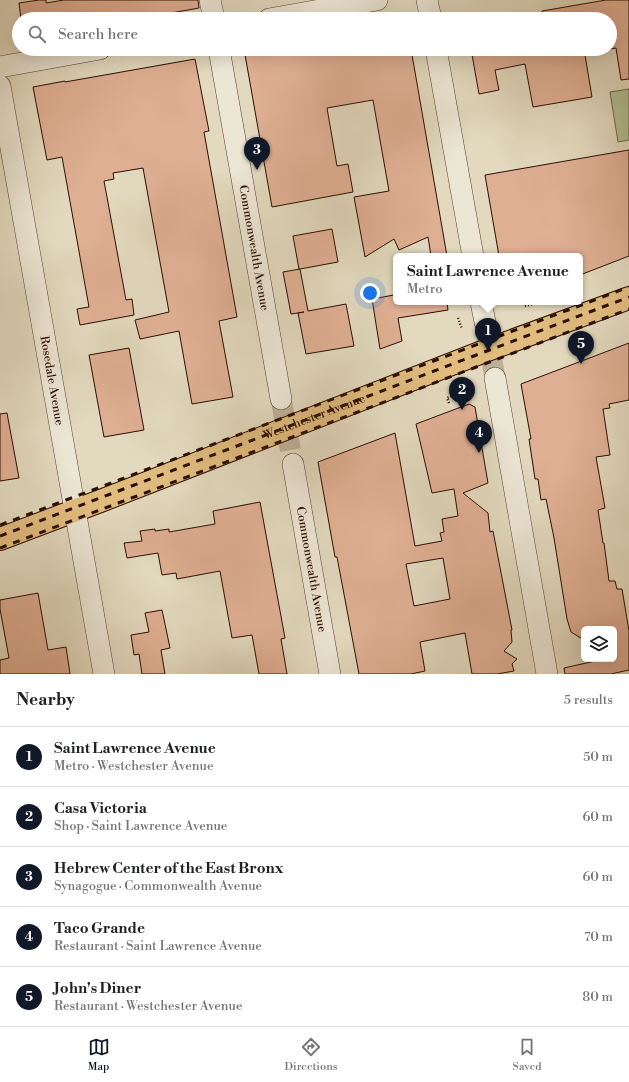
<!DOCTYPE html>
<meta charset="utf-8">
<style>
body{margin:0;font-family:"Libre Bodoni",serif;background:#f2f2f2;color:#202124}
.controls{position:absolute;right:12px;bottom:12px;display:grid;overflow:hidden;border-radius:6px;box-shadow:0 4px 16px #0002}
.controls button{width:36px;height:36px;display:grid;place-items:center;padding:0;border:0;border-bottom:1px solid #e0e0e0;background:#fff;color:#202124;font:20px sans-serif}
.you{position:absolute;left:370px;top:293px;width:14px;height:14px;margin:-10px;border:3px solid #fff;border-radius:50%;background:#1a73e8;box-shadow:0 0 0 6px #1a73e833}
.badge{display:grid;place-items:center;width:26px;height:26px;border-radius:50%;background:#111827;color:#fff;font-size:13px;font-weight:700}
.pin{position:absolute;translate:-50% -33px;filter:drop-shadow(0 1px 2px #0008)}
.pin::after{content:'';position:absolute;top:21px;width:14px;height:12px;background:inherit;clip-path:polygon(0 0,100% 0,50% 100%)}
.popup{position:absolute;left:393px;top:253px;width:190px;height:52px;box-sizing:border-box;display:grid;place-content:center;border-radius:6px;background:#fff;filter:drop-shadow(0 1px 3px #0005);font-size:13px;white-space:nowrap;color:#757577}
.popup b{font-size:15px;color:#202124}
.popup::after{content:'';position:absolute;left:50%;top:100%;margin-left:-8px;border:8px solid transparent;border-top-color:#fff}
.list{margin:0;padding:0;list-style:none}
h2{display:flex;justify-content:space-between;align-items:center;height:52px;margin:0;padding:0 16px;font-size:17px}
h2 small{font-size:13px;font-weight:400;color:#757577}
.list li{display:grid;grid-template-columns:26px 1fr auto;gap:12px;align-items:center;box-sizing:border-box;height:60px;padding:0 16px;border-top:1px solid #e0e0e0}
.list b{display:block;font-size:15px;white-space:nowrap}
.list p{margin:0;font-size:13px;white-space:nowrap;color:#757577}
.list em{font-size:13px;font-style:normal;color:#757577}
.icon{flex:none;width:22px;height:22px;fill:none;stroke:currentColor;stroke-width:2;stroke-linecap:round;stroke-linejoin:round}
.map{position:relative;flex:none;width:629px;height:674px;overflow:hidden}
.search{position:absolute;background:#fff;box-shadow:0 4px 16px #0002;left:12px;right:12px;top:12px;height:44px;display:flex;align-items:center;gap:10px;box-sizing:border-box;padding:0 14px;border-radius:22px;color:#757577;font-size:15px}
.sheet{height:352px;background:#fff}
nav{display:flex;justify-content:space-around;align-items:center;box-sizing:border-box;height:56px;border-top:1px solid #e0e0e0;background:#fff;font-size:11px;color:#757577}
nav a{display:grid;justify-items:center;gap:2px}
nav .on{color:#111827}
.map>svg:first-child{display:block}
.green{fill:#b0c094;stroke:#6e674b}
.building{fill:#dfaf93;stroke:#2b0e02;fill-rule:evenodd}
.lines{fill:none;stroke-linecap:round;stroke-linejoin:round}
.minor-tunnel{stroke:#bdb098;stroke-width:21;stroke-dasharray:21 10;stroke-linecap:butt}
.minor-casing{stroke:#594131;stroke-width:22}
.major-casing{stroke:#2b0e02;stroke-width:24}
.path{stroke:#2b0e02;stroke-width:2.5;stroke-dasharray:1 2;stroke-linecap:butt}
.minor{stroke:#ece6d5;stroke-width:21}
.major{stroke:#e1bc7f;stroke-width:22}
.rail{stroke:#2b0e02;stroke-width:3;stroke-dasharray:7 7;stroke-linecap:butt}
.labels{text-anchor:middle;stroke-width:4;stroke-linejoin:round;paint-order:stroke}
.street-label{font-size:12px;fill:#2b0e02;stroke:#ece6d5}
</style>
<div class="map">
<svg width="629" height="674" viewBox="0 0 629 674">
<rect width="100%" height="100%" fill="#e2d9be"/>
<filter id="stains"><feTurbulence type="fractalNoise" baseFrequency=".005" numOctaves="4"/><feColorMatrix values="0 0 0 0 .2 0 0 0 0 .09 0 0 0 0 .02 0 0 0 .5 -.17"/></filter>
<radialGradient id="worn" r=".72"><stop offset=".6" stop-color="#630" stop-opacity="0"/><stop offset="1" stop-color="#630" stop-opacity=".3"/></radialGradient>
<polygon class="green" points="629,89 629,140 618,142 610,92"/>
<g class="building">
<polygon points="39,0 46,0 46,3 64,0 198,0 199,8 138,19 21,19 19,3"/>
<polygon points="606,0 629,0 629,79 621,80 616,48 610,49 610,19 542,19 542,11"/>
<polygon points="244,49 411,49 447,256 431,256 428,237 399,250 394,239 365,257 354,197 389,191 373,100 327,108 337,166 348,164 353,192 272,207"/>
<polygon points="471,49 584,49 592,97 533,107 525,64 495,70 499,90 479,94"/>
<polygon points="195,59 209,131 204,132 237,317 219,321 233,397 192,404 179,331 140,339 135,320 169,312 143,168 113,173 114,179 104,181 126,300 132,299 134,315 80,325 77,309 89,307 62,157 47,160 33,87 65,81 65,82"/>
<polygon points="629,150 629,256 580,275 580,256 499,256 485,175"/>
<polygon points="332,229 338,262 300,269 308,311 346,304 354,346 306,354 298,313 304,312 291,314 283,272 300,269 299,269 293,236"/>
<polygon points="394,295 395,302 447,302 448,310 398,318 402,341 380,349 372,299"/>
<polygon points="629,343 629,400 609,404 610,408 603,409 610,455 596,457 605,508 598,510 603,543 604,543 609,581 615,581 617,589 622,589 629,631 629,670 611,674 565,674 564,668 604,659 614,659 614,629 584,629 584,640 571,632 567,619 554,538 546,499 541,500 538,479 535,479 529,439 531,439 521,384"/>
<polygon points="129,348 144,430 104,437 89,355"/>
<path d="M469,404L475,407L488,483L463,493L488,513L490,532L493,531L512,630H511L512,642L504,651L517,659L512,664L514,671L497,674H472L465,633L420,642L425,671L411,674H359L337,557H335L318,462L395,433L415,546L442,541L440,533L444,532L442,519L458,516L454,489L432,493L416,424ZM443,558L450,599L414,606L406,564Z"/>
<polygon points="7,413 19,478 0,481 0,414"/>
<polygon points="260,502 285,638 281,639 287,674 259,674 252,635 232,638 220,571 177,579 176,573 162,575 158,553 127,558 124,543 142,541 140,531 155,529 155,531 169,529 169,532 215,524 213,511"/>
<polygon points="38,593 48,650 66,647 70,674 0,674 0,660 9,658 0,609 0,600"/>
<polygon points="162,610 170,648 161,650 165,674 142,674 139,654 134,655 131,635 149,632 145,613"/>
</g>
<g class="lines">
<g class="minor-tunnel">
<polyline points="485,322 495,378"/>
<polyline points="281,399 293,464"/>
</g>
<defs>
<g id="minor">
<polyline points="210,0 214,19"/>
<polyline points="427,0 431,19"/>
<polyline points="269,19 377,0"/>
<path id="s1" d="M219,49L281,399"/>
<polyline points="436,49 473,256"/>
<polyline points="0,67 100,49"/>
<path id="s2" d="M0,86L104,674"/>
<polyline points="481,302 485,322"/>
<polyline points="495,378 547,674"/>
<path id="s3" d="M293,464L330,674"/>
</g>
<polyline id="major" points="0,539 103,500 490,349 629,298"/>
</defs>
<use href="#minor" class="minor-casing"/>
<use href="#major" class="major-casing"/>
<g class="path">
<polyline points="525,306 533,304 532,302"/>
<polyline points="458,318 462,329"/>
<polyline points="449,403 447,398 452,396"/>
</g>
<use href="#minor" class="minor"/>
<use href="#major" class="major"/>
<g class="rail">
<polyline points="0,525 629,287"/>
<path id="s4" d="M0,536L629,297"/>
<polyline points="0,548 629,309"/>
</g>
</g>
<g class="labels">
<g class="street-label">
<text dy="4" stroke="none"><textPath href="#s1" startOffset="202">Commonwealth Avenue</textPath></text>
<text dy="4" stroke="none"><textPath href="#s2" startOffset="299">Rosedale Avenue</textPath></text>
<text dy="4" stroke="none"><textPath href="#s4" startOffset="336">Westchester Avenue</textPath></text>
<text dy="4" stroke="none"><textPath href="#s3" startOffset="107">Commonwealth Avenue</textPath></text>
</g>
</g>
<rect width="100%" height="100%" filter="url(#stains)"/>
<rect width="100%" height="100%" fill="url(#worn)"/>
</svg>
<div class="controls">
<button><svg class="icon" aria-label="layers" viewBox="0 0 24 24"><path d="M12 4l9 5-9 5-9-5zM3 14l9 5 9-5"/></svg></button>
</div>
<div class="you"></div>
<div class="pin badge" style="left:488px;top:351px">1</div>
<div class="popup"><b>Saint Lawrence Avenue</b>Metro</div>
<div class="pin badge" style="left:462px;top:410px">2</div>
<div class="pin badge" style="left:257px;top:170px">3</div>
<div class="pin badge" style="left:479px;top:453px">4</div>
<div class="pin badge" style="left:581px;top:364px">5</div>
<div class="search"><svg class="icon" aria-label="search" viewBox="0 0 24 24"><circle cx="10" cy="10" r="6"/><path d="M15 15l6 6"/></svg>Search here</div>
</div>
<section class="sheet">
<h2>Nearby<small>5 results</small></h2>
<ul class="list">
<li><span class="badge">1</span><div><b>Saint Lawrence Avenue</b><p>Metro · Westchester Avenue</p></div><em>50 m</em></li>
<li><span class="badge">2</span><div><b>Casa Victoria</b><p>Shop · Saint Lawrence Avenue</p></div><em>60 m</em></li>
<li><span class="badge">3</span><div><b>Hebrew Center of the East Bronx</b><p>Synagogue · Commonwealth Avenue</p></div><em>60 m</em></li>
<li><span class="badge">4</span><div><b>Taco Grande</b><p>Restaurant · Saint Lawrence Avenue</p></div><em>70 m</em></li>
<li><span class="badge">5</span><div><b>John's Diner</b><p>Restaurant · Westchester Avenue</p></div><em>80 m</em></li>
</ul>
</section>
<nav>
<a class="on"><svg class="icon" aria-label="map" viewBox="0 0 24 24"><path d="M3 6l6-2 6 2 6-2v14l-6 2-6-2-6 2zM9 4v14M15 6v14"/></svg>Map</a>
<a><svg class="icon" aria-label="directions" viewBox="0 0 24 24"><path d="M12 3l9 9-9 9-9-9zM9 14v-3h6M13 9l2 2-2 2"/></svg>Directions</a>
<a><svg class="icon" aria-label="saved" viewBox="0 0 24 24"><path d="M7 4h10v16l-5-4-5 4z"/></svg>Saved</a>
</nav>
